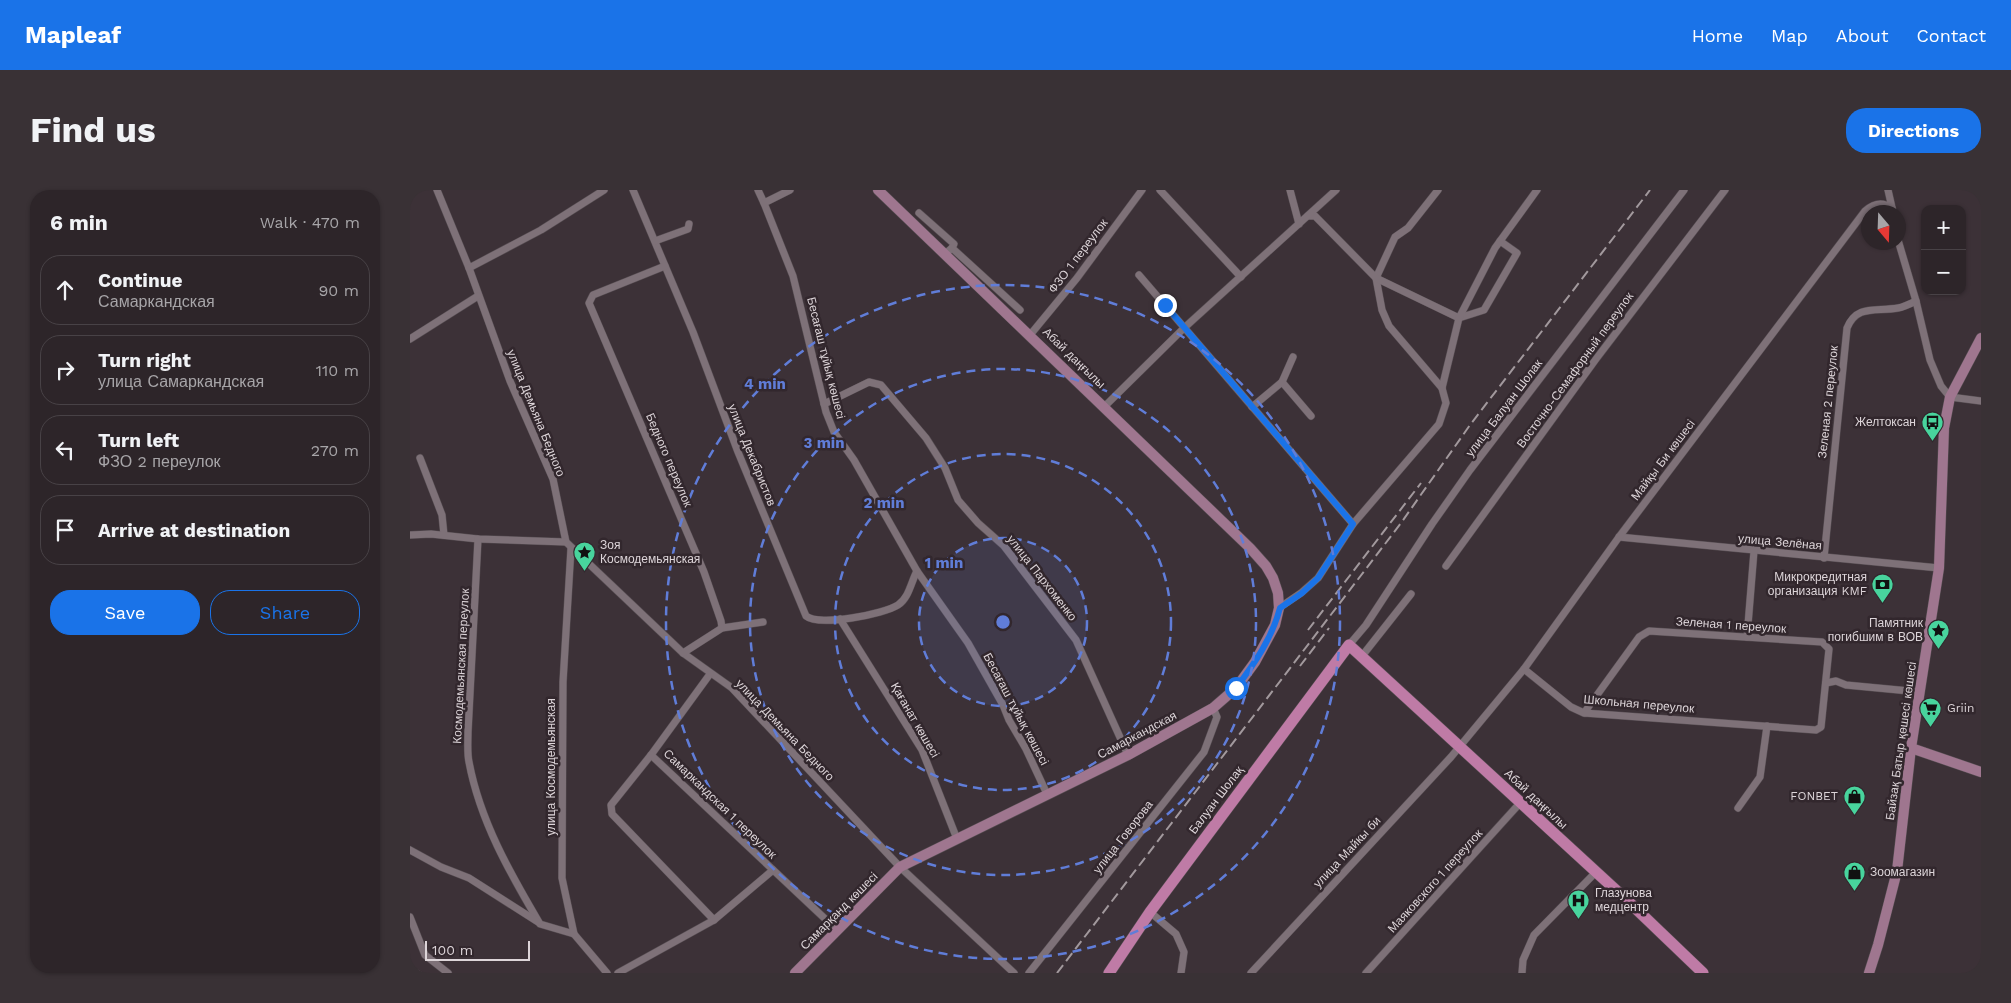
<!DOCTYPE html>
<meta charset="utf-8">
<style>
body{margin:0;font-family:"Work Sans",sans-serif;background:#393135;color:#f1f3f6}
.controls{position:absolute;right:15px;top:15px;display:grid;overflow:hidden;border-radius:10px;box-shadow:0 1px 4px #0004}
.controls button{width:45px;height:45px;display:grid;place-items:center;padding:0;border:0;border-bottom:1px solid #484246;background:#2d2529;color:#f1f3f6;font:25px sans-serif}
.compass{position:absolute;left:1451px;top:15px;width:45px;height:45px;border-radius:50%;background:#2d2529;box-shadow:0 1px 4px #0004;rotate:161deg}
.scale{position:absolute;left:15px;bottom:12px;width:105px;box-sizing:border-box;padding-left:5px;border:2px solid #ddd5d9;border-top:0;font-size:14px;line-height:18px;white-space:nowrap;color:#ddd5d9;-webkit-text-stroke:4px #32272d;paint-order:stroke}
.stop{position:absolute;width:15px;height:15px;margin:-11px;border:4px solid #1a73e8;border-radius:50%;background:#fff}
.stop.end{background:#1a73e8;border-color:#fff;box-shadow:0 1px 5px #0008}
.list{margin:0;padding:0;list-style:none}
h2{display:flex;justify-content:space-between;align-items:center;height:65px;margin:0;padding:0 20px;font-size:21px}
h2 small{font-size:16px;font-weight:400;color:#a7a5a8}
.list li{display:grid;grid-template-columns:32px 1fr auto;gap:15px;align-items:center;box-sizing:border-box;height:70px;margin:0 10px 10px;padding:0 10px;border:1px solid #484246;border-radius:20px}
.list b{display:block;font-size:19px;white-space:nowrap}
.list p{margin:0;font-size:16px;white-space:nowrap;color:#a7a5a8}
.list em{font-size:16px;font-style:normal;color:#a7a5a8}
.actions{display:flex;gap:10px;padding:15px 20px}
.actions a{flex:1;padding:11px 0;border:1px solid #1a73e8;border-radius:20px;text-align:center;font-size:18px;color:#1a73e8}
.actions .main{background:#1a73e8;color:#fff}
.icon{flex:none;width:28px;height:28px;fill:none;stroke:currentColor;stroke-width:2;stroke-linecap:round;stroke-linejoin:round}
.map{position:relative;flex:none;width:1571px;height:783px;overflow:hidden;border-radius:20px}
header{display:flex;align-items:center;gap:30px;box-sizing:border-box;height:70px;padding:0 25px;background:#1a73e8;color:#fff}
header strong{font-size:24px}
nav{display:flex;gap:28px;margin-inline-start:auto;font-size:18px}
.intro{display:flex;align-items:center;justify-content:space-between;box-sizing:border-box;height:120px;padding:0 30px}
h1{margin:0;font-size:35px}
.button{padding:12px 22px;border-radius:20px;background:#1a73e8;color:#fff;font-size:18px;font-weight:700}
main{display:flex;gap:30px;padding:0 30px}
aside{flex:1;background:#2d2529;border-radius:20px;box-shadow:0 1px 4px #0004}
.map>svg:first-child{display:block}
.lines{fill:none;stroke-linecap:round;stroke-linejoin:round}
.stream{stroke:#bd87a8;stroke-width:2}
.street-casing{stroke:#574e53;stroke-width:8}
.secondary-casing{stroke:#574e53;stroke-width:11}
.primary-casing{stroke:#574e53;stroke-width:12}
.street{stroke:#7e7178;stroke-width:7}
.secondary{stroke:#9f768f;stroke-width:10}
.primary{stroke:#bf7ba6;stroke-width:11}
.rail{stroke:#a2999d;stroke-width:2;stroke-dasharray:10 5;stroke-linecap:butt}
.route{stroke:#1a73e8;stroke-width:6}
.ring{fill:none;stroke:#607dd8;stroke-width:2.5;stroke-dasharray:9 6}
.labels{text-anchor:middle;stroke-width:5;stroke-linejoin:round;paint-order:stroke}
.street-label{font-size:12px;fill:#ddd5d9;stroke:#32272d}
.poi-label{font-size:12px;fill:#ddd5d9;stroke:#32272d;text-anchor:end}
.centre{fill:#607dd8;stroke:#32272d;stroke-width:2.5}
.ring-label{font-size:15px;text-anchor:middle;font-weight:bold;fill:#607dd8;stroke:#32272d;stroke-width:5;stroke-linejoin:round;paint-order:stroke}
</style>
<header>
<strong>Mapleaf</strong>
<nav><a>Home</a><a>Map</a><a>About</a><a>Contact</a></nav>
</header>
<div class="intro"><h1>Find us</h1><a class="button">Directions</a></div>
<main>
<aside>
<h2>6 min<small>Walk · 470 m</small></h2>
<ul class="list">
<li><svg class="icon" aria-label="ahead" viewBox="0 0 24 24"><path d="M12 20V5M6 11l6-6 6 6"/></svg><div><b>Continue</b><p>Самаркандская</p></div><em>90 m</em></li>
<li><svg class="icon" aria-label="right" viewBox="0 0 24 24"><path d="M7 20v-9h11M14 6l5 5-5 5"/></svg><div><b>Turn right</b><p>улица Самаркандская</p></div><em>110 m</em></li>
<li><svg class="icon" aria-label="left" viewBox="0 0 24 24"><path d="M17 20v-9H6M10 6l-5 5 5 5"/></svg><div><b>Turn left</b><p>ФЗО 2 переулок</p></div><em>270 m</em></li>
<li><svg class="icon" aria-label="arrive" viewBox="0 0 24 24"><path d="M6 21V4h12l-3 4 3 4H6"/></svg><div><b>Arrive at destination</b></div></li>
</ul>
<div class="actions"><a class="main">Save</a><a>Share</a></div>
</aside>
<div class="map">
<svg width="1571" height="783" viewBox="0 0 1571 783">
<rect width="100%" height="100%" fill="#3c3137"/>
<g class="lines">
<polyline class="stream" points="0,776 12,783"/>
<defs>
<g id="street">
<polyline points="27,0 59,78 100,191 143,289 156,352 273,463 322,498 490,677 604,783"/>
<path d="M223,0L283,142L328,262L396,426C409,437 474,424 488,415C499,408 501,392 507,381"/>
<polyline points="348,0 354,13"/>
<polyline points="380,0 354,13 383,86 416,222 424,242 444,270 507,381 558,453 593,515 599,530 616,559 637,604"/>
<polyline points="750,0 831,87"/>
<polyline points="880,0 889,34"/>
<polyline points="1028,0 998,38 985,47 966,88 972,120 979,136 1032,198"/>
<polyline points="1478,0 1483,22"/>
<polyline points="509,23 544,54 542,58"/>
<polyline points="898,26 905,26 966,88 1049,128 1074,120 1107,63 1090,51"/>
<polyline points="1488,50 1506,111 1520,170 1531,196 1540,207 1571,211"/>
<polyline points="245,51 278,39 279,34"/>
<polyline points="535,64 542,58 610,120"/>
<polyline points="255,76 183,105 179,113 294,382 311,431 312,438"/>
<polyline points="59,78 131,40 194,0"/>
<polyline points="729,85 943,334"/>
<polyline points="620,145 667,88 732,0"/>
<polyline points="0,149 68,106"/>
<polyline points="872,192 901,226"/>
<polyline points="414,214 459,192 471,195 516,248 535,278 548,310 568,333 594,356 666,450 718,565"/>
<polyline points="694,217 774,138 926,0"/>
<polyline points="842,217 872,192 883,167"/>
<polyline points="10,268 32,325 34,345"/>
<polyline points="0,345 21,344 68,349 156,352"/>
<polyline points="1209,347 1529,378"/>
<path d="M68,349L58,542C58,551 57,563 59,572C70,631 100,683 130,734L164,744"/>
<polyline points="161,358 153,492 152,688 164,744 197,783"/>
<path d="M1414,368L1437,138C1447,114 1466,122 1488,118C1494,117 1500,114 1506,111"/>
<polyline points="1036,376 1186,169 1315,0"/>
<polyline points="869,418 891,403 908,388 943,334 1029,234 1036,213 1032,198 1049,128 1085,58 1127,0"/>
<polyline points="430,429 512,560 547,649"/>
<polyline points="1337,447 1344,361"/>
<polyline points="939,455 956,435 1022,334 1060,280 1274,0"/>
<polyline points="273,463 312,438 353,432"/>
<polyline points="952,466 1001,404"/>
<polyline points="1114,479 1161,517 1174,523 1406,540 1411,537 1419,459 1412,452 1239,441 1229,447 1174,523"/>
<polyline points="300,484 241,565 201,615 202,624 304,730"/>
<polyline points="1416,493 1426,491 1436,495 1510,502"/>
<polyline points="241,565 427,740"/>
<polyline points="1328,618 1350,587 1357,536"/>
<polyline points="0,660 31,677 59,688 128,732"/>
<polyline points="740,722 766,744 774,762 771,783"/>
<polyline points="0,727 15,765 38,783"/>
<polyline points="208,783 304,730 363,680"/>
<polyline points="619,783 794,562 807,527 803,518"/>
<path d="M841,783L1041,567L1114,479L1209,347L1455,21C1464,13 1472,11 1482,18"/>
<polyline points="956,783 1110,613"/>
<polyline points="1112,783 1113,770 1124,745 1186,682"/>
</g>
<g id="secondary">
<polyline points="1501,558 1571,582"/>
<polyline points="385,783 490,677 718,565 803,518 826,498 845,472 865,435 869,418 868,403 863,388 856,376 840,358 468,0"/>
<polyline points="1459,783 1468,755 1487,681 1501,558 1529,378 1534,238 1540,207 1571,148"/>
</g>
<polyline id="primary" points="699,783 740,722 939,455 1221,714 1293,783"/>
</defs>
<use href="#street" class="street-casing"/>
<use href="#secondary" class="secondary-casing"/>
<use href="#primary" class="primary-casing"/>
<use href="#street" class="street"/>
<use href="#secondary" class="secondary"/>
<use href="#primary" class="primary"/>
<g class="rail">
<polyline points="898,440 1011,293"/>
<polyline points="890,476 919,438"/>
<polyline points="647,783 991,333 1060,235 1240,0"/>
</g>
</g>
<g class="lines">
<path class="route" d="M755,115L943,334L908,388L892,403L870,418C862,448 845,473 826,498"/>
</g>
<circle cx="593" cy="432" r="84" fill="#607dd8" fill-opacity=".12"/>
<g class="ring">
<circle cx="593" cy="432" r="84"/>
<circle cx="593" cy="432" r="168"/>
<circle cx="593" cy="432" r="253"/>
<circle cx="593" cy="432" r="337"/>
</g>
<defs>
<symbol id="bus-pin" viewBox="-11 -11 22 30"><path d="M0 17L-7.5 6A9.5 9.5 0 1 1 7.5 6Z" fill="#48d49d" stroke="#32272d"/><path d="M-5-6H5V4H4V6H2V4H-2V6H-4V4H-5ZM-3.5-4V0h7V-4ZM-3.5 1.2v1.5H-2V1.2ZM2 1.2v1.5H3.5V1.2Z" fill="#111"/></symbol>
<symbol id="sight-pin" viewBox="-11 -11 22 30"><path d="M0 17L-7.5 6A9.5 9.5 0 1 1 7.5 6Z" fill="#48d49d" stroke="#32272d"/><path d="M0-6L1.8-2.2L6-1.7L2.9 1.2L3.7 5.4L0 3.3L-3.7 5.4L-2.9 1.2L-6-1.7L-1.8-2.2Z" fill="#111"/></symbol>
<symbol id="bank-pin" viewBox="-11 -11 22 30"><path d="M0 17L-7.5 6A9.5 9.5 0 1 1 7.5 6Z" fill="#48d49d" stroke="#32272d"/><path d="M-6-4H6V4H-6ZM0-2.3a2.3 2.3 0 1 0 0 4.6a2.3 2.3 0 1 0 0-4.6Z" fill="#111"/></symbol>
<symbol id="supermarket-pin" viewBox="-11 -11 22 30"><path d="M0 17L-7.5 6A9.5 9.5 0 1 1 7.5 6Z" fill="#48d49d" stroke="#32272d"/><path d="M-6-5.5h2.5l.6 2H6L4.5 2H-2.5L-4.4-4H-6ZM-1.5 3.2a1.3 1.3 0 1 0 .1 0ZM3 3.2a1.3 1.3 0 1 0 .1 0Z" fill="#111"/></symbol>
<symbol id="shop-pin" viewBox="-11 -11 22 30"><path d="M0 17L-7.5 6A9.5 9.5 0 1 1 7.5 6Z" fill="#48d49d" stroke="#32272d"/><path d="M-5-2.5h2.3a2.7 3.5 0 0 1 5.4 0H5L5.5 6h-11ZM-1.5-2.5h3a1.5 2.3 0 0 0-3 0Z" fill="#111"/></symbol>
<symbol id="hospital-pin" viewBox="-11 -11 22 30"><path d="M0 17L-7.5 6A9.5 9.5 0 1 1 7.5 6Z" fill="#48d49d" stroke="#32272d"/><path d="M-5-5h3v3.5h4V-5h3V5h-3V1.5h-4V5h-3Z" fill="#111"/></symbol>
</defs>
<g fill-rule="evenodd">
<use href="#bus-pin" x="1510" y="220" width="25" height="34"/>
<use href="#sight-pin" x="162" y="350" width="25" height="34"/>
<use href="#bank-pin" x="1460" y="382" width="25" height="34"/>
<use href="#sight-pin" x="1516" y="428" width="25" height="34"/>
<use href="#supermarket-pin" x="1508" y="506" width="25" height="34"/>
<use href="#shop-pin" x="1432" y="594" width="25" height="34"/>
<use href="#shop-pin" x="1432" y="670" width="25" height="34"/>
<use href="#hospital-pin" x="1156" y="698" width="25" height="34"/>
</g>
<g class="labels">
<g class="street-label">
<text transform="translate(668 66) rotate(-53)" y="4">ФЗО 1 переулок</text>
<text transform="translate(416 168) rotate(76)" y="4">Бесағаш тұйық көшесі</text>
<text transform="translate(664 168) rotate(44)" y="4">Абай даңғылы</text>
<text transform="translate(1165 180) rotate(-54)" y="4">Восточно-Семафорный переулок</text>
<text transform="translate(1418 212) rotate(-84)" y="4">Зеленая 2 переулок</text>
<text transform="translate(1094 218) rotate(-53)" y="4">улица Балуан Шолак</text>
<text transform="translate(126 223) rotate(68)" y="4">улица Демьяна Бедного</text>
<text transform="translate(342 265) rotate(68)" y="4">улица Декабристов</text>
<text transform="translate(259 270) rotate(67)" y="4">Бедного переулок</text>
<text transform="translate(1253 270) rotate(-53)" y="4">Майқы Би көшесі</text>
<text transform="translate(1370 352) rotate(5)" y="4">улица Зелёная</text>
<text transform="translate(632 388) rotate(52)" y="4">улица Пархоменко</text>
<text transform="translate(1321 435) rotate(4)" y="4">Зеленая 1 переулок</text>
<text transform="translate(51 476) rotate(-87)" y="4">Космодемьянская переулок</text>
<text transform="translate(1229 514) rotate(5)" y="4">Школьная переулок</text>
<text transform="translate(606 519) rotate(62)" y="4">Бесағаш тұйық көшесі</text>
<text transform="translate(505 530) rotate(60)" y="4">Қағанат көшесі</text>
<text transform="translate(375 540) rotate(46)" y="4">улица Демьяна Бедного</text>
<text transform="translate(727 545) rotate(-28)" y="4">Самаркандская</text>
<text transform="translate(1491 551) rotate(-82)" y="4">Байзақ Батыр қөшесі көшесі</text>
<text transform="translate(141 577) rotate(-90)" y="4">улица Космодемьянская</text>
<text transform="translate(1126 609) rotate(43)" y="4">Абай даңғылы</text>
<text transform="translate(806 610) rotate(-53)" y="4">Балуан Шолақ</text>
<text transform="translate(310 614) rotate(44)" y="4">Самаркандская 1 переулок</text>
<text transform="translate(713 647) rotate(-52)" y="4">улица Говорова</text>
<text transform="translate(937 662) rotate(-47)" y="4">улица Майкы би</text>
<text transform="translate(1025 691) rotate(-48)" y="4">Маяковского 1 переулок</text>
<text transform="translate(429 721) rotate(-45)" y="4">Самарқанд көшесі</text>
</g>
<g class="poi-label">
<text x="1506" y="236">Желтоксан</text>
<text x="190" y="359" text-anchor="start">Зоя<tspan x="190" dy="14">Космодемьянская</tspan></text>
<text x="1457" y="391">Микрокредитная<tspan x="1457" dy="14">организация KMF</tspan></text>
<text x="1513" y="437">Памятник<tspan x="1513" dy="14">погибшим в ВОВ</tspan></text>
<text x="1537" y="522" text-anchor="start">Griin</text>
<text x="1428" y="610">FONBET</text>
<text x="1460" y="686" text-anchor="start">Зоомагазин</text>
<text x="1185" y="707" text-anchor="start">Глазунова<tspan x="1185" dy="14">медцентр</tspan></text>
</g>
</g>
<circle cx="593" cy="432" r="8" class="centre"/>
<g class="ring-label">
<text x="355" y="199">4 min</text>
<text x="414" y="258">3 min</text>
<text x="474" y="318">2 min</text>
<text x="534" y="378">1 min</text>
</g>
</svg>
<div class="controls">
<button>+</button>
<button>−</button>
</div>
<svg class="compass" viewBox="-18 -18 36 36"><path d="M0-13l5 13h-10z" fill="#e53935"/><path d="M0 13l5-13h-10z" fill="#a7a5a8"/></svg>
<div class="scale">100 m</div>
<div class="stop" style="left:826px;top:498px"></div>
<div class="stop end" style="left:755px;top:115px"></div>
</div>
</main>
